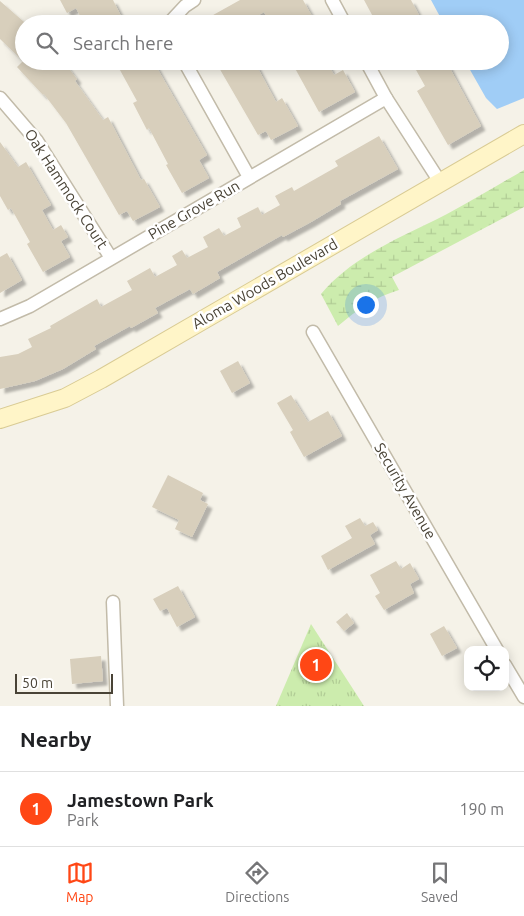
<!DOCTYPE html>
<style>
body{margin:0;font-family:Ubuntu,sans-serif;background:#f2f2f2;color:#202124}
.controls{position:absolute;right:15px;bottom:15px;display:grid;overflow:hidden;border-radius:10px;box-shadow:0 2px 12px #0003}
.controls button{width:45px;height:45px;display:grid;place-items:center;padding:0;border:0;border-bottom:1px solid #e0e0e0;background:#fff;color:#202124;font:25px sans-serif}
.scale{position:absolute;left:15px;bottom:12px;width:98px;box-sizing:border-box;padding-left:5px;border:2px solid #494336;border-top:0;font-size:14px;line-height:18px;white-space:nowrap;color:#494336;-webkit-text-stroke:4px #fff;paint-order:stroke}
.you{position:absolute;left:365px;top:304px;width:18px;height:18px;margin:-12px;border:4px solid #fff;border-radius:50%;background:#1a73e8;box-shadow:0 0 0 8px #1a73e833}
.badge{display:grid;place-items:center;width:32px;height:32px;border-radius:50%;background:#ff4715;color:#fff;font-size:16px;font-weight:700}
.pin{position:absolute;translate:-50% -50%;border:2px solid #fff;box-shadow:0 1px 5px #0006}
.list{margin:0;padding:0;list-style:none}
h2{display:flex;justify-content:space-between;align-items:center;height:65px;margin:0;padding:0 20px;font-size:21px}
h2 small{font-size:16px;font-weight:400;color:#757577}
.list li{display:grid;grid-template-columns:32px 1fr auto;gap:15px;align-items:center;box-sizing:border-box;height:75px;padding:0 20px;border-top:1px solid #e0e0e0}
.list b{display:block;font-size:19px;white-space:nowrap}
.list p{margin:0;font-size:16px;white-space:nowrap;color:#757577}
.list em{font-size:16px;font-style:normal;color:#757577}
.icon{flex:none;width:28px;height:28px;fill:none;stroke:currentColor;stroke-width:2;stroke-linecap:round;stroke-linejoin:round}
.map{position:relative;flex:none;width:524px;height:706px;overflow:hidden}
.search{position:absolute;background:#fff;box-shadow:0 2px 12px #0003;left:15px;right:15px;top:15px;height:55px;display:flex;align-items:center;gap:12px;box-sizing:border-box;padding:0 18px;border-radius:28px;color:#757577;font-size:19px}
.sheet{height:140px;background:#fff}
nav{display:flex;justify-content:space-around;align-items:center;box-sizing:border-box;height:70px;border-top:1px solid #e0e0e0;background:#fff;font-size:14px;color:#757577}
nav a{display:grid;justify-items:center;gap:2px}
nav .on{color:#ff4715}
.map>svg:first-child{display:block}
.wetland{fill:url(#wetland-marsh)}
.park{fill:url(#park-tufts)}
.water{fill:#a0cdf6}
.building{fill:#d8cfbc;filter:url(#shadow)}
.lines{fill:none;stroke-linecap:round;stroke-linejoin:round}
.street-casing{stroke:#c2bba9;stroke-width:15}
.secondary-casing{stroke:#d9cb94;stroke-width:20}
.street{stroke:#fff;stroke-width:12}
.secondary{stroke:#fff5c8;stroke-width:18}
.labels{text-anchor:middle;stroke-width:5;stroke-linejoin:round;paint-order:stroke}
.street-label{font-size:15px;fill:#494336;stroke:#fff}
</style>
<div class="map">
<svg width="524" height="706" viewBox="0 0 524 706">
<defs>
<pattern id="wetland-marsh" width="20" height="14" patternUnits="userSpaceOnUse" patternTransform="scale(1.25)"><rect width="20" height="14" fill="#ccecad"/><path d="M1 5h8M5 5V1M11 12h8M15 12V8" fill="none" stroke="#b1cc95"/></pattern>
<pattern id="park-tufts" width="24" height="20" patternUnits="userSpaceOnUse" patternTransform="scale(1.25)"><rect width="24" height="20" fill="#ccecad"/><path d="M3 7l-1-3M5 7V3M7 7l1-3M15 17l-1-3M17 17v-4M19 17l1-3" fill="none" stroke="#b1cc95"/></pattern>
<filter id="shadow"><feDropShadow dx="4.5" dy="4.5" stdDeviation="1" flood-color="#0004"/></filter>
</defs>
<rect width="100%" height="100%" fill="#f5f2e8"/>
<path class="wetland" d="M524,170V207L392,277L399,290C375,297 357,310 338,326L321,294C354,255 402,237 447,214C473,200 498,185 524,170Z"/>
<polygon class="park" points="311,624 364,706 276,706"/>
<polygon class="water" points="431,0 524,0 524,98 497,109 486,98 465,61 500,61 500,24 444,24"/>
<g class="building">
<polygon points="60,0 113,0 123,20 115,24 84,24 76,8 67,13"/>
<polygon points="240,0 303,0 314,20 308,24 270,24 264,12 243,24 197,24"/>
<polygon points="364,0 411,0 422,21 417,24 377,24"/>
<polygon points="0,1 24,22 24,61 63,61 77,79 75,81 103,120 108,117 141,180 144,179 160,207 133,221 127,211 119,215 66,123 44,94 43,95 17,67 23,61 0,39"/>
<polygon points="115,61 153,61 207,155 199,160 209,178 182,193 166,165 168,164 149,128 147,130 133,103 137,101"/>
<polygon points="226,61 254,61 276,102 282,98 298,126 271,140 266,131 258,135 218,66"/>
<polygon points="291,61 326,61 334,75 343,70 355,92 319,112"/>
<polygon points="411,61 446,61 481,126 448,145 417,91 425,86"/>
<polygon points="379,136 398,169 340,201 341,204 311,222 283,237 282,235 217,272 220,278 193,294 190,289 155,308 158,313 131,328 130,326 94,346 96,349 63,369 35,381 0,389 0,357 18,354 32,347 28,339 51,328 50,326 97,299 101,307 132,290 127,281 150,268 155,277 177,265 172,256 182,250 187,258 208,247 203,237 219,228 224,236 241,227 237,218 258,207 262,215 280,205 275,196 292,187 294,191 338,166 335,161"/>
<polygon points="0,142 18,167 26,162 51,205 42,210 53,230 61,225 68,237 61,241 70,257 43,272 27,244 30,242 11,208 8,210 0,196"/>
<polygon points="7,253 22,280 0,293 0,257"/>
<polygon points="238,361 250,383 232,393 220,371"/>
<polygon points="291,395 308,422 328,411 342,436 304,457 290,432 293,430 277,403"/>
<polygon points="168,475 203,493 200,500 208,504 192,537 175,529 179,520 152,507"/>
<polygon points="360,518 365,526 373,522 378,530 370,535 375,544 328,570 321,556 352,538 345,526"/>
<polygon points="396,561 401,569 410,563 419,579 410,584 414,593 384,610 375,596 380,593 370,575"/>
<polygon points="178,586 195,617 177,627 167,608 160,611 153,599"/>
<polygon points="347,613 354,623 344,631 336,622"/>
<polygon points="444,626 457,648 442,656 430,634"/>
<polygon points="101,656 103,681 72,684 70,659"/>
</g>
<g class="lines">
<defs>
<g id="street">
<polyline points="332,0 345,24"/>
<polyline points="171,24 171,21 185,6 194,0"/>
<polyline points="184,61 249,177"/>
<polyline points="366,61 386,98 440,182"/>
<polyline points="0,98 37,141 111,258"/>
<polyline points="0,319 30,306 386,98"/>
<polyline points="313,332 497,650"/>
<polyline points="113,602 117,706"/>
<polyline points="505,665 524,697"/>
</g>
<polyline id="secondary" points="0,419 65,398 101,379 524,134"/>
</defs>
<use href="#street" class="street-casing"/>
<use href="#secondary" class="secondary-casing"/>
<use href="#street" class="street"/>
<use href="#secondary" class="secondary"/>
</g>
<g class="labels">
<g class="street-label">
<text transform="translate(66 189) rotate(57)" y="5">Oak Hammock Court</text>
<text transform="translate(194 210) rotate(-30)" y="5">Pine Grove Run</text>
<text transform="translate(265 284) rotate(-30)" y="5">Aloma Woods Boulevard</text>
<text transform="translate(405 491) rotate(60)" y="5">Security Avenue</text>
</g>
</g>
</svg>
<div class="controls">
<button><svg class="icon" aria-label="locate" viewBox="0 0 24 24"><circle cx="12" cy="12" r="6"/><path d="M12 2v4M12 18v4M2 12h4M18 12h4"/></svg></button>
</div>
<div class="scale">50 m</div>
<div class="you"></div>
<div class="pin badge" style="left:316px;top:665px">1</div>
<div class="search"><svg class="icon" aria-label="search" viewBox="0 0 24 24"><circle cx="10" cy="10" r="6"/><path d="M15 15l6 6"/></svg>Search here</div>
</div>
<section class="sheet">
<h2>Nearby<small></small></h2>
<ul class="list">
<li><span class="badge">1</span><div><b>Jamestown Park</b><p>Park</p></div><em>190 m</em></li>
</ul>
</section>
<nav>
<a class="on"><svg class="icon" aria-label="map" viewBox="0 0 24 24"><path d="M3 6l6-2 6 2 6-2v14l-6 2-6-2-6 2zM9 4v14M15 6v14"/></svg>Map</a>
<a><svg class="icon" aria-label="directions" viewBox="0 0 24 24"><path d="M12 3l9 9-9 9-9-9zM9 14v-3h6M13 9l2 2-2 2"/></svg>Directions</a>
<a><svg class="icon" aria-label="saved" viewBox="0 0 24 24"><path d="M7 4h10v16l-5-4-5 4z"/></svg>Saved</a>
</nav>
